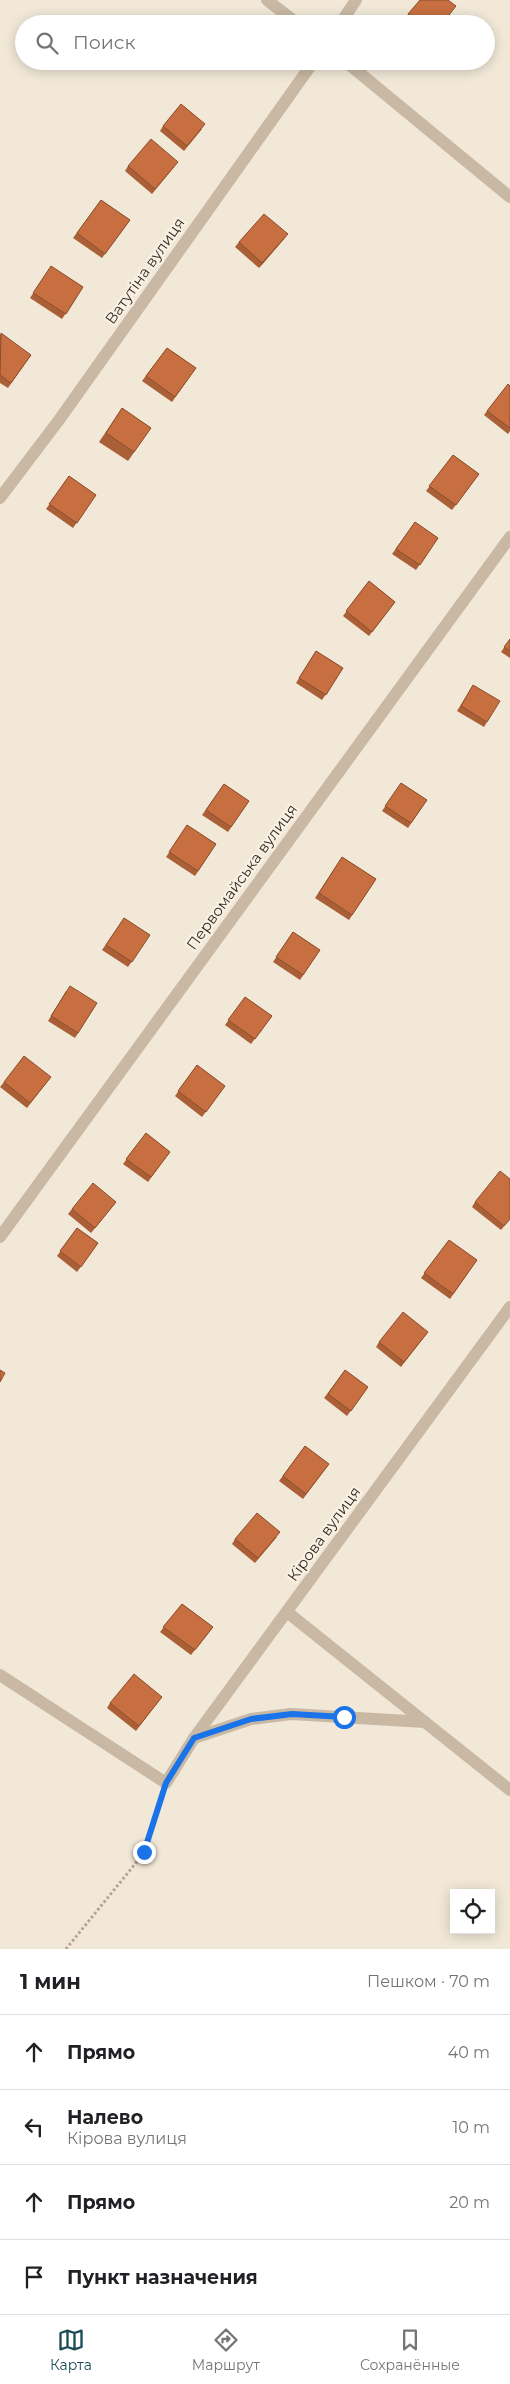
<!DOCTYPE html>
<html lang="ru">
<meta charset="utf-8">
<style>
body{margin:0;font-family:Montserrat,sans-serif;background:#f2f2f2;color:#202124}
.controls{position:absolute;right:15px;bottom:15px;display:grid;overflow:hidden;border-radius:0px;box-shadow:0 2px 12px #0003}
.controls button{width:45px;height:45px;display:grid;place-items:center;padding:0;border:0;border-bottom:1px solid #e0e0e0;background:#fff;color:#202124;font:25px sans-serif}
.stop{position:absolute;width:15px;height:15px;margin:-11px;border:4px solid #1a73e8;border-radius:50%;background:#fff}
.stop.end{background:#1a73e8;border-color:#fff;box-shadow:0 1px 5px #0008}
.list{margin:0;padding:0;list-style:none}
h2{display:flex;justify-content:space-between;align-items:center;height:65px;margin:0;padding:0 20px;font-size:21px}
h2 small{font-size:16px;font-weight:400;color:#757577}
.list li{display:grid;grid-template-columns:32px 1fr auto;gap:15px;align-items:center;box-sizing:border-box;height:75px;padding:0 20px;border-top:1px solid #e0e0e0}
.list b{display:block;font-size:19px;white-space:nowrap}
.list p{margin:0;font-size:16px;white-space:nowrap;color:#757577}
.list em{font-size:16px;font-style:normal;color:#757577}
.icon{flex:none;width:28px;height:28px;fill:none;stroke:currentColor;stroke-width:2;stroke-linecap:round;stroke-linejoin:round}
.map{position:relative;flex:none;width:510px;height:1949px;overflow:hidden}
.search{position:absolute;background:#fff;box-shadow:0 2px 12px #0003;left:15px;right:15px;top:15px;height:55px;display:flex;align-items:center;gap:12px;box-sizing:border-box;padding:0 18px;border-radius:28px;color:#757577;font-size:19px}
.sheet{height:365px;background:#fff}
nav{display:flex;justify-content:space-around;align-items:center;box-sizing:border-box;height:70px;border-top:1px solid #e0e0e0;background:#fff;font-size:14px;color:#757577}
nav a{display:grid;justify-items:center;gap:2px}
nav .on{color:#1b4c56}
.map>svg:first-child{display:block}
.lines{fill:none;stroke-linecap:round;stroke-linejoin:round}
.path{stroke:#b5a38f;stroke-width:3;stroke-dasharray:2.5 2.5;stroke-linecap:butt}
.service{stroke:#c9b9a4;stroke-width:12}
.minor{stroke:#c9b9a4;stroke-width:12}
.tertiary{stroke:#c9b9a4;stroke-width:12}
.wall{fill:#ab5f37}
.shaded-wall{fill:#8b4e2d}
.building{fill:#c76f40;stroke:#8b4e2d}
.route{stroke:#1a73e8;stroke-width:6}
.labels{text-anchor:middle;stroke-width:4.5;stroke-linejoin:round;paint-order:stroke}
.street-label{font-size:15px;fill:#352c26;stroke:#f9f2e4}
</style>
<div class="map">
<svg width="510" height="1949" viewBox="0 0 510 1949">
<rect width="100%" height="100%" fill="#f1e8d8"/>
<g class="lines">
<polyline class="path" points="66,1949 144,1853 160,1802"/>
<polyline class="service" points="194,1738 251,1719 291,1714 425,1722"/>
<g class="minor">
<polyline points="340,24 356,0"/>
<polyline points="0,498 59,420 314,61"/>
<polyline points="0,1237 510,537"/>
<polyline points="287,1612 510,1790"/>
<polyline points="0,1675 166,1783 194,1738 510,1307"/>
</g>
<g class="tertiary">
<polyline points="267,0 298,24"/>
<polyline points="345,61 510,197"/>
</g>
</g>
<g class="wall">
<polygon points="408,14 442,24 411,24 405,19"/>
<polygon points="163,126 202,129 184,151 160,131"/>
<polygon points="128,166 175,166 152,194 125,171"/>
<polygon points="101,200 130,220 102,258 73,238"/>
<polygon points="284,239 259,268 235,247 239,242"/>
<polygon points="51,266 83,287 62,319 30,298"/>
<polygon points="0,334 31,355 8,388 0,383"/>
<polygon points="167,348 196,368 172,402 142,381"/>
<polygon points="510,386 510,431 508,434 484,415 487,411"/>
<polygon points="122,408 151,428 128,461 99,442"/>
<polygon points="453,455 479,474 452,510 426,491"/>
<polygon points="69,476 96,495 73,528 46,509"/>
<polygon points="415,522 438,538 416,570 392,554"/>
<polygon points="369,581 395,602 369,636 343,616"/>
<polygon points="510,639 510,658 501,652"/>
<polygon points="316,651 343,668 322,700 296,683"/>
<polygon points="473,685 487,722 484,727 457,711"/>
<polygon points="401,783 427,800 408,828 382,811"/>
<polygon points="224,784 249,801 228,832 202,815"/>
<polygon points="187,825 216,844 195,876 166,857"/>
<polygon points="342,857 376,879 349,920 315,898"/>
<polygon points="124,918 150,935 128,967 102,950"/>
<polygon points="293,932 320,950 300,980 273,962"/>
<polygon points="66,991 97,1003 75,1038 48,1021"/>
<polygon points="245,997 272,1016 251,1044 225,1025"/>
<polygon points="197,1065 225,1086 202,1117 175,1096"/>
<polygon points="51,1077 27,1108 0,1087 4,1082"/>
<polygon points="146,1133 170,1152 148,1182 123,1164"/>
<polygon points="116,1202 91,1233 68,1214 72,1209"/>
<polygon points="475,1202 510,1219 501,1230 472,1207"/>
<polygon points="77,1228 98,1243 77,1272 57,1256"/>
<polygon points="449,1240 477,1260 450,1299 421,1278"/>
<polygon points="428,1332 401,1367 376,1347 379,1342"/>
<polygon points="345,1370 368,1387 347,1416 324,1398"/>
<polygon points="305,1446 329,1464 303,1499 279,1481"/>
<polygon points="277,1537 255,1563 232,1544 235,1539"/>
<polygon points="182,1604 213,1627 191,1655 160,1632"/>
<polygon points="158,1702 136,1731 107,1708 110,1703"/>
</g>
<polygon class="shaded-wall" points="288,234 284,239 259,268 262,263"/>
<g class="building">
<polygon points="420,0 448,0 456,6 442,24 420,24 408,14"/>
<polygon points="181,104 205,124 187,146 163,126"/>
<polygon points="151,139 178,162 155,189 128,166"/>
<polygon points="101,200 130,220 105,254 77,233"/>
<polygon points="264,214 288,234 262,263 239,242"/>
<polygon points="51,266 83,287 66,314 33,293"/>
<polygon points="1,333 31,355 11,383 0,375"/>
<polygon points="167,348 196,368 175,397 146,376"/>
<polygon points="508,384 510,386 510,428 487,411"/>
<polygon points="122,408 151,428 134,452 106,433"/>
<polygon points="453,455 479,474 456,505 429,486"/>
<polygon points="69,476 96,495 77,523 49,504"/>
<polygon points="415,522 438,538 420,565 396,549"/>
<polygon points="369,581 395,602 372,632 346,611"/>
<polygon points="510,639 510,651 504,647"/>
<polygon points="316,651 343,668 326,695 299,678"/>
<polygon points="473,685 500,701 487,722 461,706"/>
<polygon points="401,783 427,800 411,823 385,806"/>
<polygon points="224,784 249,801 231,827 206,810"/>
<polygon points="187,825 216,844 198,871 169,852"/>
<polygon points="342,857 376,879 352,915 319,893"/>
<polygon points="124,918 150,935 132,962 106,945"/>
<polygon points="293,932 320,950 303,975 276,957"/>
<polygon points="70,986 97,1003 78,1033 51,1016"/>
<polygon points="245,997 272,1016 255,1039 228,1020"/>
<polygon points="24,1056 51,1077 30,1103 4,1082"/>
<polygon points="197,1065 225,1086 206,1112 178,1091"/>
<polygon points="146,1133 170,1152 151,1177 126,1159"/>
<polygon points="500,1171 510,1179 510,1219 504,1226 475,1202"/>
<polygon points="93,1183 116,1202 95,1228 72,1209"/>
<polygon points="77,1228 98,1243 81,1267 60,1251"/>
<polygon points="449,1240 477,1260 453,1294 424,1273"/>
<polygon points="403,1312 428,1332 404,1362 379,1342"/>
<polygon points="0,1370 5,1373 0,1382"/>
<polygon points="345,1370 368,1387 351,1411 328,1394"/>
<polygon points="305,1446 329,1464 306,1494 283,1476"/>
<polygon points="257,1513 280,1532 258,1558 235,1539"/>
<polygon points="182,1604 213,1627 195,1650 163,1627"/>
<polygon points="134,1674 162,1697 139,1726 110,1703"/>
</g>
<g class="lines">
<polyline class="route" points="144,1852 166,1783 194,1738 251,1719 292,1714 344,1717"/>
</g>
<g class="labels">
<g class="street-label">
<text transform="translate(145 271) rotate(-55)" y="5">Ватутіна вулиця</text>
<text transform="translate(242 877) rotate(-54)" y="5">Первомайська вулиця</text>
<text transform="translate(324 1534) rotate(-54)" y="5">Кірова вулиця</text>
</g>
</g>
</svg>
<div class="controls">
<button><svg class="icon" aria-label="locate" viewBox="0 0 24 24"><circle cx="12" cy="12" r="6"/><path d="M12 2v4M12 18v4M2 12h4M18 12h4"/></svg></button>
</div>
<div class="stop" style="left:344px;top:1717px"></div>
<div class="stop end" style="left:144px;top:1852px"></div>
<div class="search"><svg class="icon" aria-label="search" viewBox="0 0 24 24"><circle cx="10" cy="10" r="6"/><path d="M15 15l6 6"/></svg>Поиск</div>
</div>
<section class="sheet">
<h2>1 мин<small>Пешком · 70 m</small></h2>
<ul class="list">
<li><svg class="icon" aria-label="ahead" viewBox="0 0 24 24"><path d="M12 20V5M6 11l6-6 6 6"/></svg><div><b>Прямо</b></div><em>40 m</em></li>
<li><svg class="icon" aria-label="left" viewBox="0 0 24 24"><path d="M17 20v-9H6M10 6l-5 5 5 5"/></svg><div><b>Налево</b><p>Кірова вулиця</p></div><em>10 m</em></li>
<li><svg class="icon" aria-label="ahead" viewBox="0 0 24 24"><path d="M12 20V5M6 11l6-6 6 6"/></svg><div><b>Прямо</b></div><em>20 m</em></li>
<li><svg class="icon" aria-label="arrive" viewBox="0 0 24 24"><path d="M6 21V4h12l-3 4 3 4H6"/></svg><div><b>Пункт назначения</b></div></li>
</ul>
</section>
<nav>
<a class="on"><svg class="icon" aria-label="map" viewBox="0 0 24 24"><path d="M3 6l6-2 6 2 6-2v14l-6 2-6-2-6 2zM9 4v14M15 6v14"/></svg>Карта</a>
<a><svg class="icon" aria-label="directions" viewBox="0 0 24 24"><path d="M12 3l9 9-9 9-9-9zM9 14v-3h6M13 9l2 2-2 2"/></svg>Маршрут</a>
<a><svg class="icon" aria-label="saved" viewBox="0 0 24 24"><path d="M7 4h10v16l-5-4-5 4z"/></svg>Сохранённые</a>
</nav>
